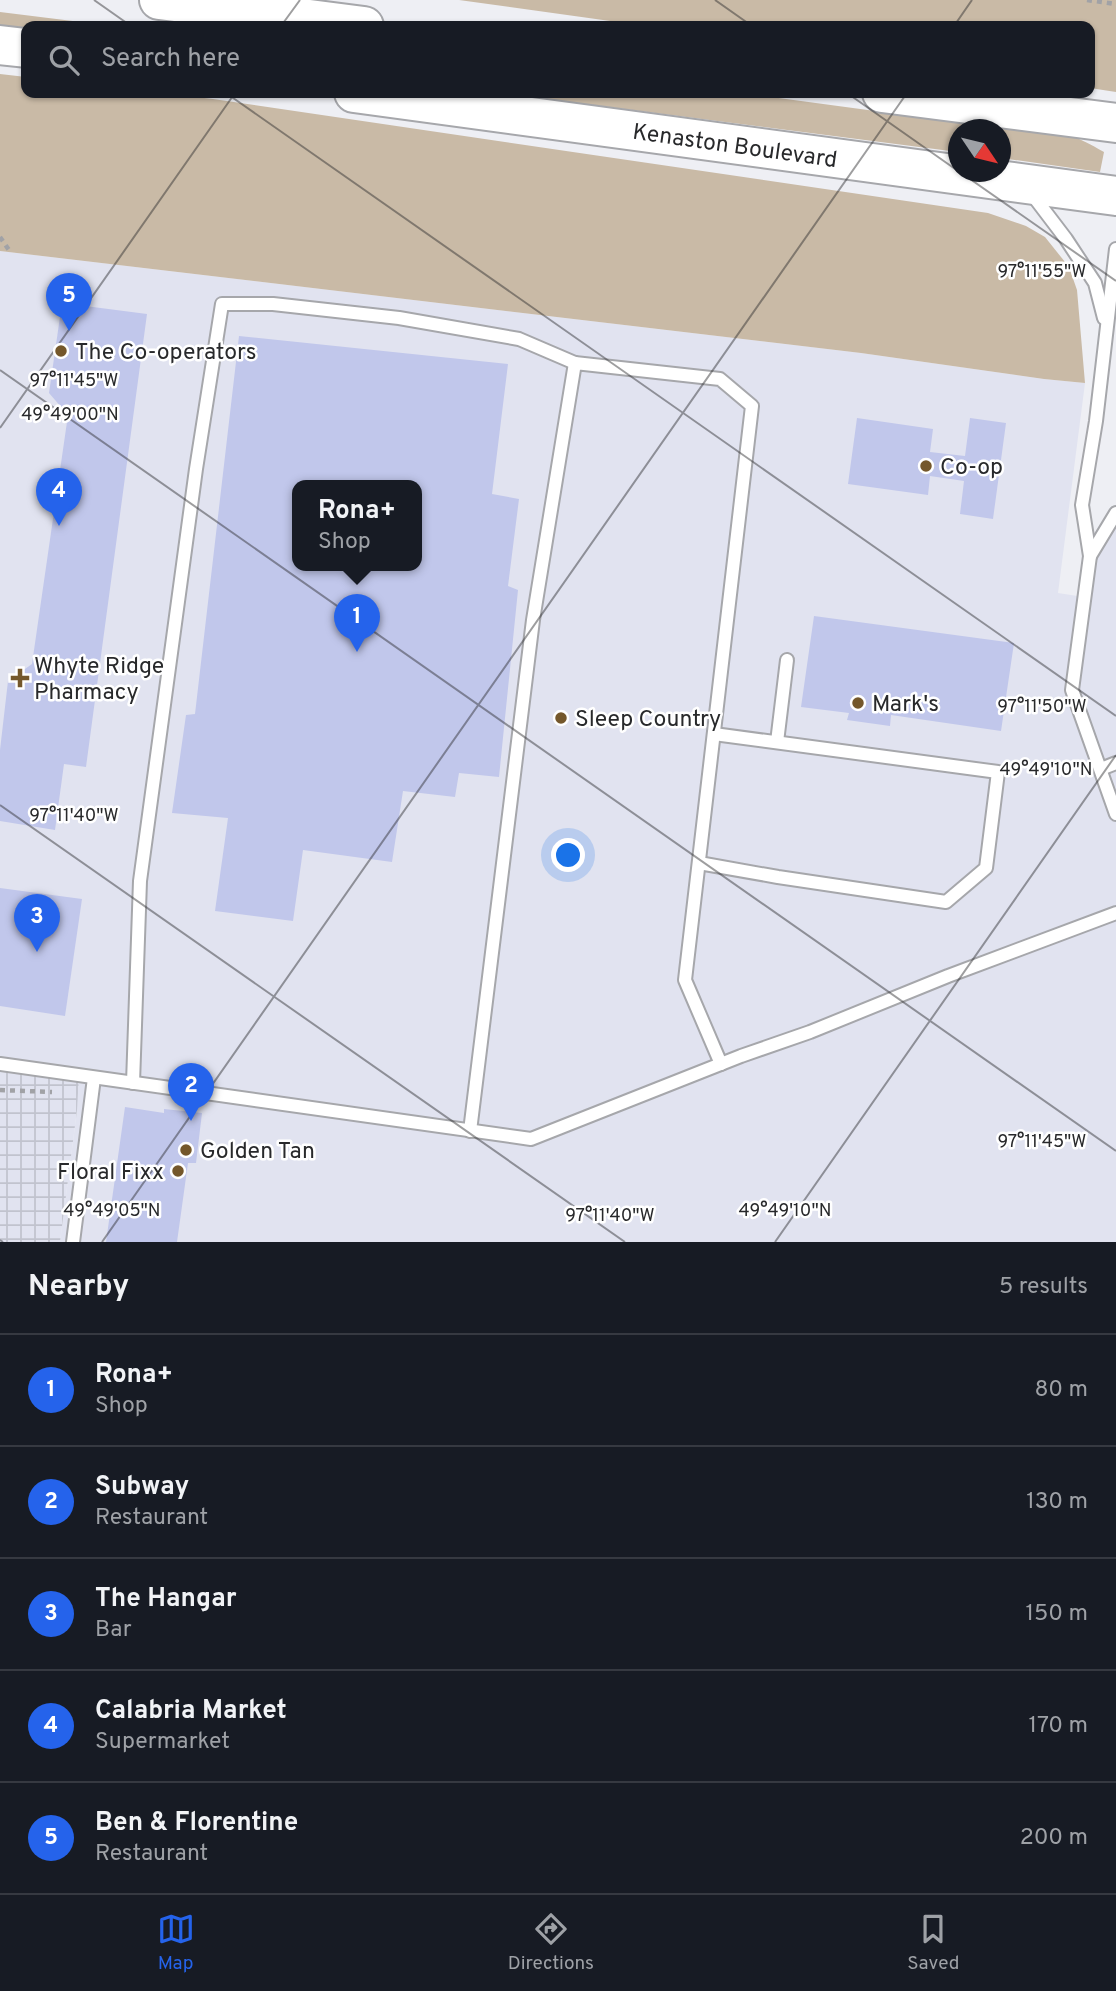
<!DOCTYPE html>
<meta charset="utf-8">
<style>
body{margin:0;font-family:Overpass,sans-serif;background:#20242c;color:#f1f3f6}
.compass{position:absolute;left:948px;top:119px;width:63px;height:63px;border-radius:50%;background:#171b24;box-shadow:0 2px 5px #0004;rotate:125deg}
.you{position:absolute;left:569px;top:856px;width:24px;height:24px;margin:-18px;border:5px solid #fff;border-radius:50%;background:#1a73e8;box-shadow:0 0 0 10px #1a73e833}
.badge{display:grid;place-items:center;width:46px;height:46px;border-radius:50%;background:#2563eb;color:#fff;font-size:23px;font-weight:700}
.pin{position:absolute;translate:-50% -58px;filter:drop-shadow(0 2px 4px #0008)}
.pin::after{content:'';position:absolute;top:37px;width:24px;height:21px;background:inherit;clip-path:polygon(0 0,100% 0,50% 100%)}
.popup{position:absolute;left:292px;top:480px;width:130px;height:91px;box-sizing:border-box;display:grid;place-content:center;border-radius:14px;background:#171b24;filter:drop-shadow(0 2px 5px #0005);font-size:23px;white-space:nowrap;color:#9ea1a6}
.popup b{font-size:26px;color:#f1f3f6}
.popup::after{content:'';position:absolute;left:50%;top:100%;margin-left:-14px;border:14px solid transparent;border-top-color:#171b24}
.list{margin:0;padding:0;list-style:none}
h2{display:flex;justify-content:space-between;align-items:center;height:91px;margin:0;padding:0 28px;font-size:30px}
h2 small{font-size:23px;font-weight:400;color:#9ea1a6}
.list li{display:grid;grid-template-columns:46px 1fr auto;gap:21px;align-items:center;box-sizing:border-box;height:112px;padding:0 28px;border-top:2px solid #363941}
.list b{display:block;font-size:26px;white-space:nowrap}
.list p{margin:0;font-size:23px;white-space:nowrap;color:#9ea1a6}
.list em{font-size:23px;font-style:normal;color:#9ea1a6}
.icon{flex:none;width:38px;height:38px;fill:none;stroke:currentColor;stroke-width:2;stroke-linecap:round;stroke-linejoin:round}
.map{position:relative;flex:none;width:1116px;height:1242px;overflow:hidden}
.search{position:absolute;background:#171b24;box-shadow:0 2px 5px #0004;left:21px;right:21px;top:21px;height:77px;display:flex;align-items:center;gap:18px;box-sizing:border-box;padding:0 24px;border-radius:14px;color:#9ea1a6;font-size:26px}
.sheet{height:651px;background:#171b24}
nav{display:flex;justify-content:space-around;align-items:center;box-sizing:border-box;height:98px;border-top:2px solid #363941;background:#171b24;font-size:19px;color:#9ea1a6}
nav a{display:grid;justify-items:center;gap:4px}
nav .on{color:#2563eb}
.map>svg:first-child{display:block}
.built{fill:#e1e3f0;fill-rule:evenodd}
.industrial{fill:url(#industrial-grid)}
.green{fill:#c9baa6}
.building{fill:#c1c7eb;fill-rule:evenodd}
.lines{fill:none;stroke-linecap:round;stroke-linejoin:round}
.service-casing{stroke:#a6a7ab;stroke-width:16}
.primary-casing{stroke:#a6a7ab;stroke-width:42}
.path{stroke:#a1a2a6;stroke-width:4.5;stroke-dasharray:5 5;stroke-linecap:butt}
.service{stroke:#fff;stroke-width:12}
.primary{stroke:#fff;stroke-width:38}
.ticks{fill:none;stroke:#28292b;stroke-width:2;stroke-opacity:0.45}
.poi-dot{fill:#74572b;stroke:#fff;stroke-width:2.5}
.labels{text-anchor:middle;stroke-width:5;stroke-linejoin:round;paint-order:stroke}
.street-label{font-size:23px;fill:#28292b;stroke:#fff}
.poi-label{font-size:23px;fill:#28292b;stroke:#fff;text-anchor:start}
.ticks-label{font-size:18px;text-anchor:middle;fill:#28292b;stroke:#fff;stroke-width:5;stroke-linejoin:round;paint-order:stroke}
</style>
<div class="map">
<svg width="1116" height="1242" viewBox="0 0 1116 1242">
<defs>
<pattern id="industrial-grid" width="8" height="8" patternUnits="userSpaceOnUse" patternTransform="scale(1.75)"><rect width="8" height="8" fill="#e1e3f0"/><path d="M0 4h8M4 0v8" fill="none" stroke="#c1c3ce"/></pattern>
</defs>
<rect width="100%" height="100%" fill="#eeeff4"/>
<path class="built" d="M0,251L861,353L1044,379L1085,383L1058,593L1084,597L1090,556L1116,513V1242H60L77,1110L0,1064ZM298,486H416V566H298Z"/>
<polygon class="industrial" points="0,1064 79,1075 77,1110 60,1242 0,1242"/>
<g class="green">
<polygon points="459,0 1116,0 1116,92 1090,88 1090,26 646,26"/>
<polygon points="0,12 113,26 26,26 26,30 0,26"/>
<polygon points="0,74 26,77 26,93 161,93 213,99 988,213 1026,226 1045,237 1069,267 1077,290 1085,383 1044,379 861,353 0,251"/>
<path d="M500,93H741L1031,132C1066,131 1073,135 1104,152L1100,172L1001,158L1000,130H958V152Z"/>
</g>
<g class="building">
<polygon points="62,303 147,314 86,767 64,764 55,830 0,821 0,750 8,681 32,664 68,415 49,393"/>
<path d="M239,336L508,364L492,494L519,499L508,586L518,590L499,777L459,773L455,797L403,791L392,862L303,850L293,921L215,911L228,818L172,813L186,715L195,714ZM298,486H416V566H298Z"/>
<polygon points="857,418 933,429 930,452 965,456 970,418 1006,423 993,519 960,514 964,481 930,476 928,495 848,484"/>
<polygon points="814,616 1014,643 1001,731 891,715 890,726 847,720 849,713 801,707"/>
<polygon points="0,888 82,899 65,1016 0,1006"/>
<polygon points="125,1107 164,1113 164,1109 202,1113 196,1163 188,1163 177,1242 106,1242"/>
</g>
<g class="lines">
<defs>
<g id="service">
<polyline points="1031,193 1066,239 1095,283 1104,318"/>
<polyline points="1116,249 1096,421 1082,505 1090,556 1072,690 1116,814"/>
<polyline points="1090,556 1116,513"/>
<polyline points="777,742 787,660"/>
<polyline points="1101,769 1116,763"/>
<polyline points="699,863 778,877 946,902 986,868 998,772 714,734"/>
<polyline points="0,1064 531,1139 741,1056 810,1032 948,976 1116,913"/>
<polyline points="133,1083 140,881 196,469 222,304 273,304 399,318 519,339 575,363"/>
<polyline points="470,1131 533,620 575,363 720,379 752,406 685,980 721,1064"/>
<polyline points="73,1242 94,1078"/>
</g>
<g id="primary">
<polyline points="159,0 364,26"/>
<polyline points="0,45 26,48"/>
<polyline points="354,93 1116,196"/>
<polyline points="882,93 1116,123"/>
</g>
</defs>
<use href="#service" class="service-casing"/>
<use href="#primary" class="primary-casing"/>
<g class="path">
<polyline points="1087,0 1116,4"/>
<polyline points="0,237 11,253"/>
<polyline points="0,1090 52,1092"/>
</g>
<use href="#service" class="service"/>
<use href="#primary" class="primary"/>
</g>
<path class="ticks" d="M94,0L131,26M715,0L752,26M281,26L300,0M954,26L972,0M226,93L1116,716M847,93L958,171M960,172L1116,281M0,370L1116,1151M0,428L235,93M0,805L625,1242M0,1240L3,1242M102,1242L907,93M775,1242L1116,755"/>
<g class="poi-dot">
<circle cx="61" cy="351" r="7"/>
<circle cx="926" cy="466" r="7"/>
<path d="M16.5 667.5h7v7h7v7h-7v7h-7v-7h-7v-7h7z"/>
<circle cx="858" cy="703" r="7"/>
<circle cx="561" cy="718" r="7"/>
<circle cx="186" cy="1150" r="7"/>
<circle cx="178" cy="1171" r="7"/>
</g>
<g class="labels">
<g class="street-label">
<text transform="translate(735 145) rotate(8)" y="8">Kenaston Boulevard</text>
</g>
<g class="poi-label">
<text x="75" y="359">The Co-operators</text>
<text x="940" y="474">Co-op</text>
<text x="34" y="673">Whyte Ridge<tspan x="34" dy="26">Pharmacy</tspan></text>
<text x="872" y="711">Mark's</text>
<text x="575" y="726">Sleep Country</text>
<text x="200" y="1158">Golden Tan</text>
<text x="164" y="1179" text-anchor="end">Floral Fixx</text>
</g>
</g>
<g class="ticks-label">
<text x="1042" y="277">97°11'55"W</text>
<text x="74" y="386">97°11'45"W</text>
<text x="70" y="420">49°49'00"N</text>
<text x="1042" y="712">97°11'50"W</text>
<text x="1046" y="775">49°49'10"N</text>
<text x="74" y="821">97°11'40"W</text>
<text x="1042" y="1147">97°11'45"W</text>
<text x="112" y="1216">49°49'05"N</text>
<text x="785" y="1216">49°49'10"N</text>
<text x="610" y="1221">97°11'40"W</text>
</g>
</svg>
<svg class="compass" viewBox="-18 -18 36 36"><path d="M0-13l5 13h-10z" fill="#e53935"/><path d="M0 13l5-13h-10z" fill="#9ea1a6"/></svg>
<div class="you"></div>
<div class="pin badge" style="left:357px;top:652px">1</div>
<div class="popup"><b>Rona+</b>Shop</div>
<div class="pin badge" style="left:191px;top:1121px">2</div>
<div class="pin badge" style="left:37px;top:952px">3</div>
<div class="pin badge" style="left:59px;top:526px">4</div>
<div class="pin badge" style="left:69px;top:331px">5</div>
<div class="search"><svg class="icon" aria-label="search" viewBox="0 0 24 24"><circle cx="10" cy="10" r="6"/><path d="M15 15l6 6"/></svg>Search here</div>
</div>
<section class="sheet">
<h2>Nearby<small>5 results</small></h2>
<ul class="list">
<li><span class="badge">1</span><div><b>Rona+</b><p>Shop</p></div><em>80 m</em></li>
<li><span class="badge">2</span><div><b>Subway</b><p>Restaurant</p></div><em>130 m</em></li>
<li><span class="badge">3</span><div><b>The Hangar</b><p>Bar</p></div><em>150 m</em></li>
<li><span class="badge">4</span><div><b>Calabria Market</b><p>Supermarket</p></div><em>170 m</em></li>
<li><span class="badge">5</span><div><b>Ben &amp; Florentine</b><p>Restaurant</p></div><em>200 m</em></li>
</ul>
</section>
<nav>
<a class="on"><svg class="icon" aria-label="map" viewBox="0 0 24 24"><path d="M3 6l6-2 6 2 6-2v14l-6 2-6-2-6 2zM9 4v14M15 6v14"/></svg>Map</a>
<a><svg class="icon" aria-label="directions" viewBox="0 0 24 24"><path d="M12 3l9 9-9 9-9-9zM9 14v-3h6M13 9l2 2-2 2"/></svg>Directions</a>
<a><svg class="icon" aria-label="saved" viewBox="0 0 24 24"><path d="M7 4h10v16l-5-4-5 4z"/></svg>Saved</a>
</nav>
